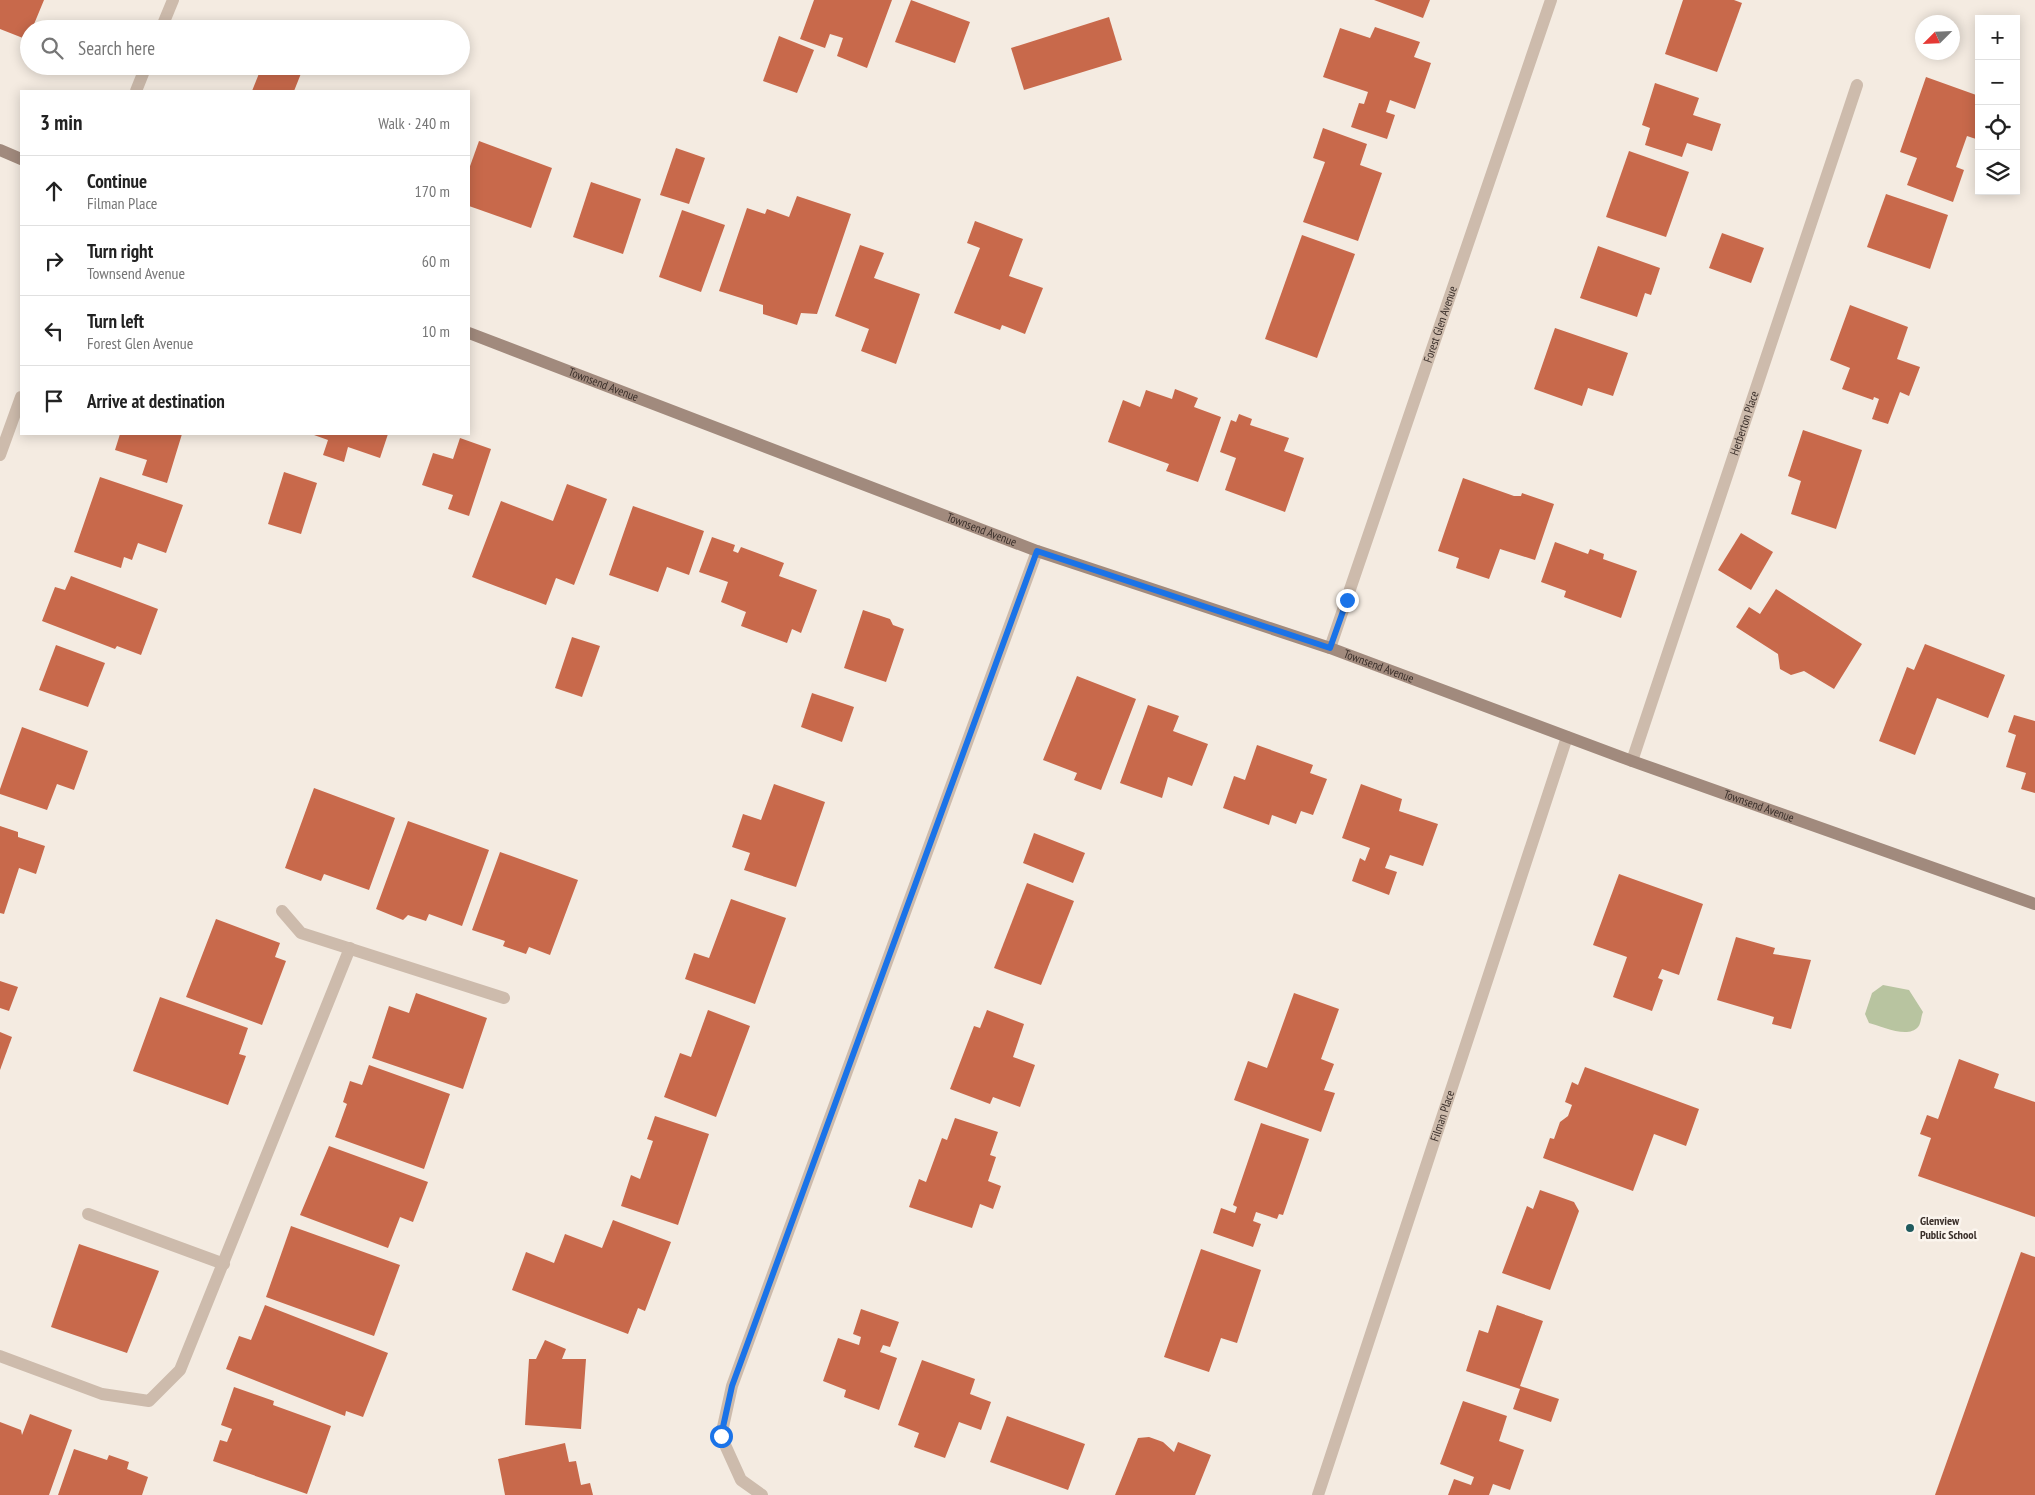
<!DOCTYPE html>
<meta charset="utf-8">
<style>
body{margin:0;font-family:"PT Sans Narrow",sans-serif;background:#f6f6f6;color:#222}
.controls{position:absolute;right:15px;top:15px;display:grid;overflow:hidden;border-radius:0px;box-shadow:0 2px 12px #0003}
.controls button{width:45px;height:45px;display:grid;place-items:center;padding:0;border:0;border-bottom:1px solid #e0e0e0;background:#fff;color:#222;font:25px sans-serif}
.compass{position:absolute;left:1915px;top:15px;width:45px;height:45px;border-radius:50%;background:#fff;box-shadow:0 2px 12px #0003;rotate:246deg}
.stop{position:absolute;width:15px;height:15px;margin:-11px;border:4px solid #1a73e8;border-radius:50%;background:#fff}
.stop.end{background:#1a73e8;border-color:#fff;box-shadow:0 1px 5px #0008}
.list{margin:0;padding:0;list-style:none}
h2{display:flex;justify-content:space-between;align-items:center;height:65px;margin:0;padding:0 20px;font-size:21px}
h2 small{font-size:16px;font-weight:400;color:#767676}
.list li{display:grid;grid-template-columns:32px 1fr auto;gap:15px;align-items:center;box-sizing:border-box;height:70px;padding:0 20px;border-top:1px solid #e0e0e0}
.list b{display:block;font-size:19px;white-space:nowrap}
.list p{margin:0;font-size:16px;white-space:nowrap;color:#767676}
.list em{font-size:16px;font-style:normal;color:#767676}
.icon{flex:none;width:28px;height:28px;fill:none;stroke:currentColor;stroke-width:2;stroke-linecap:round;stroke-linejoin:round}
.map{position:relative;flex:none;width:2035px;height:1495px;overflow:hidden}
.search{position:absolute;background:#fff;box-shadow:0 2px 12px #0003;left:20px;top:20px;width:450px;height:55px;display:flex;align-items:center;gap:12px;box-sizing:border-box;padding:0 18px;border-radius:28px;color:#767676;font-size:19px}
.panel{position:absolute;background:#fff;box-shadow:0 2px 12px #0003;left:20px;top:90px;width:450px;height:345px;border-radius:0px}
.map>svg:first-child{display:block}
.green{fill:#b8c4a0}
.building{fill:#c8694b}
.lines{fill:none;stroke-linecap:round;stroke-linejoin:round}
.lane{stroke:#cdbbac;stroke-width:12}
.street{stroke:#cdbbac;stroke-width:12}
.secondary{stroke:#a18a7d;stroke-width:12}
.route{stroke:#1a73e8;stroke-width:6}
.poi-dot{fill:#1f5a5e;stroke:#fbf5ee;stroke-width:2}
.labels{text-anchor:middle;stroke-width:5;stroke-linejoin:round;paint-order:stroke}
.street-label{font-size:12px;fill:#3b302b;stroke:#fbf5ee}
.poi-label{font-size:12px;font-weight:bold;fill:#3b302b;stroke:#fbf5ee;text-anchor:start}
</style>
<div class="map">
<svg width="2035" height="1495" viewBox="0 0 2035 1495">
<rect width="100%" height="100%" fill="#f4ebe1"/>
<path class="green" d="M1883,985L1909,990L1923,1012C1921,1016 1921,1024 1918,1027C1908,1039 1881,1026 1869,1023L1865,1014L1872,993Z"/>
<g class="building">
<polygon points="0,0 44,0 32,29 29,29 28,40 0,29"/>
<polygon points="814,0 892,0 867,68 837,56 843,38 830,34 825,48 800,39"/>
<polygon points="911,0 970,22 955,63 895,42"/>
<polygon points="1374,0 1430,0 1423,18"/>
<polygon points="1683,0 1734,0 1742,3 1717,72 1665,54"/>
<polygon points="1109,17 1122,60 1024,90 1011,48"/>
<polygon points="1375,27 1420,42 1414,57 1431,63 1415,109 1390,100 1386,112 1395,115 1387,139 1351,127 1359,103 1364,104 1368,92 1323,77 1340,28 1370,38"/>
<polygon points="779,36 814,50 797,93 763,81"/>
<polygon points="262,66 304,66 294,91 252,91"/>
<polygon points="1926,77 1979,96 1979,140 1967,136 1956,167 1964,170 1953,202 1907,185 1917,158 1900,152"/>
<polygon points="1655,83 1699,98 1693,115 1721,124 1712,151 1687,143 1682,157 1645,145 1650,128 1642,125"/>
<polygon points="1323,128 1367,144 1360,165 1382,173 1358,241 1303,222 1325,162 1313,158"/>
<polygon points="479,141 552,168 531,228 469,206 469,169"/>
<polygon points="676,148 705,158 689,204 660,195"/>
<polygon points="1629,151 1689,172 1666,237 1606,217"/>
<polygon points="591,182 641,199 623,254 573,237"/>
<polygon points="1886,194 1948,215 1930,269 1867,247"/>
<polygon points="797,196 851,214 817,314 801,313 797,325 763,314 763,305 719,291 747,208 765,214 767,209 789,217"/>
<polygon points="682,210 725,225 701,292 659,277"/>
<polygon points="975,221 1023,239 1009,276 1043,288 1025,334 1002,325 1000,330 954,313 980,248 967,243"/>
<polygon points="1722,233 1764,248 1751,283 1709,268"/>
<polygon points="1302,235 1355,254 1317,358 1265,339"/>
<polygon points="860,245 884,253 874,278 920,294 896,364 861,351 869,329 835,316"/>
<polygon points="1598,246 1660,268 1651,295 1645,293 1637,317 1580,298"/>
<polygon points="1850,305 1908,327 1897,359 1920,367 1909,396 1900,392 1888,424 1872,419 1879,399 1874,397 1873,400 1842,389 1850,368 1830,360"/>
<polygon points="1555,328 1628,353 1613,396 1588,388 1582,406 1534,389"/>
<polygon points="1175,389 1198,398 1194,407 1221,417 1198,482 1166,471 1169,464 1108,442 1123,400 1140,407 1146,390 1172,399"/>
<polygon points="1239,414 1252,419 1250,425 1289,438 1284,451 1304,458 1285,512 1225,490 1236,458 1220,452 1231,420 1236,422"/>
<polygon points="1803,430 1862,450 1836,529 1791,514 1801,481 1788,476"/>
<polygon points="120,434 182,434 167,483 142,475 147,460 115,450"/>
<polygon points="314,434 388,434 380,458 348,447 344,462 323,455 328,440 314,435"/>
<polygon points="460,438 491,449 469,516 448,509 453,495 422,485 433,453 453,459"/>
<polygon points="284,472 317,483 301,534 268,524"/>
<polygon points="100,477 183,505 166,553 138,543 132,560 124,557 121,568 74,552"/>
<polygon points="1463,478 1514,496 1521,496 1522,493 1554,504 1535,560 1500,549 1489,579 1456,568 1459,558 1438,551"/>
<polygon points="567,484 607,499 574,585 556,578 546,605 472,577 501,501 553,521"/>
<polygon points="633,506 704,531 689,575 667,567 658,592 609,575"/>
<polygon points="1741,533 1773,552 1751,590 1718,570"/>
<polygon points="712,537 735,545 733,551 738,553 741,547 784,563 779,576 817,590 801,633 792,629 787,643 741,626 746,612 721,602 728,582 699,572"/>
<polygon points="1555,542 1588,554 1590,549 1604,554 1603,559 1637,571 1621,618 1564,597 1566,591 1541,582"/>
<polygon points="71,576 158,609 141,655 117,646 115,649 42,621 55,587 65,590"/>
<polygon points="1776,589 1862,644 1834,689 1804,671 1791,675 1780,669 1778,654 1736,627 1749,607 1760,614"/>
<polygon points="863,610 890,619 893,625 904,629 886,682 844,668"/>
<polygon points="572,637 600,646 582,697 555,688"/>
<polygon points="1925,644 2005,675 1988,718 1937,698 1915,755 1879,741 1907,667 1914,670"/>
<polygon points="56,645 105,663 88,707 39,690"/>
<polygon points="1077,676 1136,699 1101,790 1074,780 1077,773 1043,760"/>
<polygon points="812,693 854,707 842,742 801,727"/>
<polygon points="1148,705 1179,716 1173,731 1208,744 1192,786 1168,777 1162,798 1120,783"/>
<polygon points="2014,715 2035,721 2035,793 2021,789 2026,773 2006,767 2016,735 2008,732"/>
<polygon points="22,727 88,751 74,790 57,784 47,810 0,794 0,789"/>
<polygon points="1257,745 1313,765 1310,773 1327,779 1313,815 1301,811 1296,824 1272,815 1269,825 1223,808 1234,776 1245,780"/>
<polygon points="774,784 825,802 796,887 744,870 750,853 732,847 743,814 761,820"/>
<polygon points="1361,784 1402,799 1399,811 1438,824 1423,866 1390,855 1385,868 1397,872 1389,895 1352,881 1360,858 1365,861 1370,848 1342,838"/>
<polygon points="314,788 395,818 369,890 324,874 321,881 285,868"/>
<polygon points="408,821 489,850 462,926 429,914 426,921 408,915 403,920 376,909"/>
<polygon points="0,826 18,832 18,837 45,846 36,874 19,868 4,914 0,913"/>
<polygon points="1034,833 1085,853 1073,883 1023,863"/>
<polygon points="500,852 578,880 550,955 529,947 526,954 503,946 505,941 472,930"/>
<polygon points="1619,874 1703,904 1679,975 1662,969 1658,978 1663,980 1652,1011 1613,997 1627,957 1593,945"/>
<polygon points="1027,883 1074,901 1041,985 994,968"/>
<polygon points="731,899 786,918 755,1004 685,979 694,953 709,958"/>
<polygon points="216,919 280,943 275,957 286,961 262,1025 186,997"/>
<polygon points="1736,937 1775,948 1773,954 1811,960 1791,1029 1772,1024 1774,1017 1717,1000"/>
<polygon points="0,981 18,987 9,1011 0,1008"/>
<polygon points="416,993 487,1018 463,1089 372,1058 389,1006 409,1013"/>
<polygon points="1294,993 1339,1009 1321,1059 1334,1064 1324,1090 1335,1093 1321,1132 1234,1100 1248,1061 1267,1068"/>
<polygon points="160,997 248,1028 239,1054 246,1056 228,1105 133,1071"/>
<polygon points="708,1010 750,1026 716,1117 664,1097 680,1053 691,1057"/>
<polygon points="987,1010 1024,1024 1013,1057 1035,1065 1020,1107 993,1097 990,1104 950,1089 974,1026 980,1028"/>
<polygon points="0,1032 12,1037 0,1070"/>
<polygon points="1959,1059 1999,1074 1994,1088 2035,1102 2035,1217 1918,1176 1931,1138 1920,1134 1927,1115 1938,1119"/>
<polygon points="369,1065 450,1094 424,1169 335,1137 347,1104 343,1102 350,1081 362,1085"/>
<polygon points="1585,1067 1699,1109 1686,1146 1654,1134 1633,1191 1543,1158 1550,1138 1554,1139 1560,1122 1568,1116 1572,1105 1565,1102 1572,1082 1578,1085"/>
<polygon points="655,1116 709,1134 678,1225 621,1206 631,1175 640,1179 653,1141 647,1139"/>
<polygon points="955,1118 998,1132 990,1155 996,1157 988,1181 1001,1186 993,1209 980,1204 972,1228 909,1207 919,1179 926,1182 942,1138 947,1140"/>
<polygon points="1261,1123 1309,1139 1283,1215 1279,1214 1277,1219 1256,1212 1253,1221 1261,1224 1253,1247 1213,1233 1221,1208 1235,1213 1237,1207 1233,1205"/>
<polygon points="329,1146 428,1182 413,1222 400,1217 388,1248 300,1215"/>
<polygon points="1540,1190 1574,1202 1579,1211 1550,1290 1502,1273 1527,1206 1533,1209"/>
<polygon points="613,1220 671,1242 645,1311 638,1308 628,1334 512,1290 526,1252 554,1263 565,1234 602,1248"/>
<polygon points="291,1226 400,1265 374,1336 266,1297"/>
<polygon points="79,1244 159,1271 127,1353 51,1327"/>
<polygon points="1201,1249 1261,1270 1237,1343 1221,1338 1209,1372 1164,1357"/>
<polygon points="2021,1252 2035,1257 2035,1495 1935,1495"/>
<polygon points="265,1305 388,1353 363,1417 346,1411 345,1416 226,1369 239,1336 251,1340"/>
<polygon points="1497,1305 1543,1321 1520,1386 1559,1399 1551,1422 1513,1409 1520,1389 1466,1371 1479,1330 1488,1333"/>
<polygon points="861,1309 899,1322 890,1347 883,1345 880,1352 897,1358 879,1410 844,1397 846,1390 823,1381 838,1338 859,1345 861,1337 853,1334"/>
<polygon points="545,1340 566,1349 562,1359 586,1359 581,1429 525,1425 529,1359 536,1359"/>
<polygon points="922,1360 975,1379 970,1394 991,1402 981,1430 959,1422 945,1458 914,1447 919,1433 898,1425"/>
<polygon points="234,1387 274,1401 273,1405 331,1426 307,1494 213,1461 220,1440 227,1442 232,1429 221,1425"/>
<polygon points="1463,1401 1507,1416 1499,1441 1524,1450 1510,1490 1493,1484 1489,1495 1448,1495 1454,1479 1471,1485 1474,1477 1440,1464"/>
<polygon points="30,1414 72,1430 49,1495 0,1495 0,1422 21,1430 22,1435"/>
<polygon points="1007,1416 1085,1444 1068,1490 990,1462"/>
<polygon points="1149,1437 1163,1442 1174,1452 1178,1442 1211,1455 1195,1495 1115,1495 1138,1438"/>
<polygon points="565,1443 569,1462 576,1461 581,1485 590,1483 593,1495 505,1495 498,1459"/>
<polygon points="74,1449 107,1460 109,1455 129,1462 127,1469 148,1477 142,1495 58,1495"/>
</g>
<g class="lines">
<g class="lane">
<polyline points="282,911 301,933 504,998"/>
<polyline points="88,1214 224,1264"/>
<polyline points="0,1356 102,1394 149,1401 180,1370 350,948"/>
</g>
<g class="street">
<polyline points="161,29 173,0"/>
<polyline points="136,91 146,66"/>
<polyline points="0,455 21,397"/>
<path id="s1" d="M1330,648L1551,0"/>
<path id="s2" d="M1632,761L1857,85"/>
<polyline points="762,1495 741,1480 721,1436 732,1386 1037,551"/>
<path id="s3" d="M1318,1495L1567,737"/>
</g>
<g class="secondary">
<polyline points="0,150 21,159"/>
<path id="s4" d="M469,333L1037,551L1330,648L1632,761L2035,904"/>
</g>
</g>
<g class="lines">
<polyline class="route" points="721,1436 732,1386 1037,551 1330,648 1347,600"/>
</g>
<circle class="poi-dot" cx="1910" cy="1228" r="5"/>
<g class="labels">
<g class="street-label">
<text dy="4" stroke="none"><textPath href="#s1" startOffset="342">Forest Glen Avenue</textPath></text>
<text dy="4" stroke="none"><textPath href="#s4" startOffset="144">Townsend Avenue</textPath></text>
<text dy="4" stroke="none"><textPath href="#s2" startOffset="356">Herberton Place</textPath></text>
<text dy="4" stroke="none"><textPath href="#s4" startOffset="549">Townsend Avenue</textPath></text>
<text dy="4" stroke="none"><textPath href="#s4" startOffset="969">Townsend Avenue</textPath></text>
<text dy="4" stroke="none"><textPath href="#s4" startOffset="1374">Townsend Avenue</textPath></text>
<text dy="4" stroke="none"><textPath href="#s3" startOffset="399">Filman Place</textPath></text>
</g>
<g class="poi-label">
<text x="1920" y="1225">Glenview<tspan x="1920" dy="14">Public School</tspan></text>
</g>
</g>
</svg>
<div class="controls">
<button>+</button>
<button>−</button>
<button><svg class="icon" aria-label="locate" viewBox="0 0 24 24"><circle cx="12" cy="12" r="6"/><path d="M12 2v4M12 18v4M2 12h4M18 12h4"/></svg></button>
<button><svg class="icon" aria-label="layers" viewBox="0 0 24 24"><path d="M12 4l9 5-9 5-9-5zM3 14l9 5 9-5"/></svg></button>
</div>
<svg class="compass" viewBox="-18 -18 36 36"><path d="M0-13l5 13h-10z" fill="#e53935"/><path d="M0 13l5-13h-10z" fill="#767676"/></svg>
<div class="stop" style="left:721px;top:1436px"></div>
<div class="stop end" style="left:1347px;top:600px"></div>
<div class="search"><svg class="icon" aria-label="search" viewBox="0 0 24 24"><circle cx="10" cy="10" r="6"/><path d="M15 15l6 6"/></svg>Search here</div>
<section class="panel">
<h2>3 min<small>Walk · 240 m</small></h2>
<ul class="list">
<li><svg class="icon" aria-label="ahead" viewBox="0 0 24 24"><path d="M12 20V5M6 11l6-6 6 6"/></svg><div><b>Continue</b><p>Filman Place</p></div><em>170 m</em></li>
<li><svg class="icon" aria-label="right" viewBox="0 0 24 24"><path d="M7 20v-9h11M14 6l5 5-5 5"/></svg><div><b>Turn right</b><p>Townsend Avenue</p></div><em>60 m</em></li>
<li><svg class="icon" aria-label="left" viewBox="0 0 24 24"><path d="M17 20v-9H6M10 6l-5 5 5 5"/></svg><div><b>Turn left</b><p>Forest Glen Avenue</p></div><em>10 m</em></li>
<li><svg class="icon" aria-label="arrive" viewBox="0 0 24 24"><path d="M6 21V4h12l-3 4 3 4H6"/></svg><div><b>Arrive at destination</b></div></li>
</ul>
</section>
</div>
